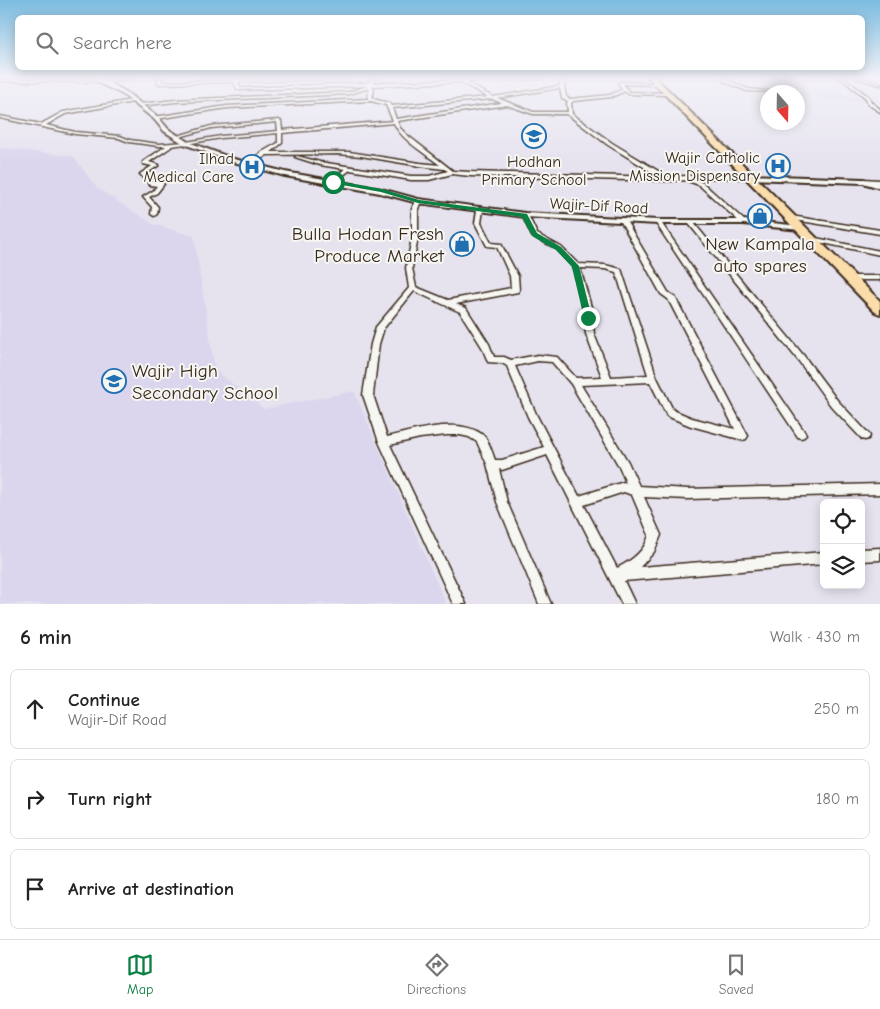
<!DOCTYPE html>
<meta charset="utf-8">
<style>
body{margin:0;font-family:"Comic Neue",sans-serif;background:#f2f2f2;color:#222}
.controls{position:absolute;right:15px;bottom:15px;display:grid;overflow:hidden;border-radius:8px;box-shadow:0 2px 12px #0003}
.controls button{width:45px;height:45px;display:grid;place-items:center;padding:0;border:0;border-bottom:1px solid #e0e0e0;background:#fff;color:#222;font:25px sans-serif}
.compass{position:absolute;left:760px;top:85px;width:45px;height:45px;border-radius:50%;background:#fff;box-shadow:0 2px 12px #0003;rotate:160deg}
.stop{position:absolute;width:15px;height:15px;margin:-11px;border:4px solid #0b8043;border-radius:50%;background:#fff}
.stop.end{background:#0b8043;border-color:#fff;box-shadow:0 1px 5px #0008}
.list{margin:0;padding:0;list-style:none}
h2{display:flex;justify-content:space-between;align-items:center;height:65px;margin:0;padding:0 20px;font-size:21px}
h2 small{font-size:16px;font-weight:400;color:#767676}
.list li{display:grid;grid-template-columns:32px 1fr auto;gap:15px;align-items:center;box-sizing:border-box;height:80px;margin:0 10px 10px;padding:0 10px;border:1px solid #e0e0e0;border-radius:8px}
.list b{display:block;font-size:19px;white-space:nowrap}
.list p{margin:0;font-size:16px;white-space:nowrap;color:#767676}
.list em{font-size:16px;font-style:normal;color:#767676}
.icon{flex:none;width:28px;height:28px;fill:none;stroke:currentColor;stroke-width:2;stroke-linecap:round;stroke-linejoin:round}
.map{position:relative;flex:none;width:880px;height:604px;overflow:hidden}
.search{position:absolute;background:#fff;box-shadow:0 2px 12px #0003;left:15px;right:15px;top:15px;height:55px;display:flex;align-items:center;gap:12px;box-sizing:border-box;padding:0 18px;border-radius:8px;color:#767676;font-size:19px}
.sheet{height:335px;background:#fff}
nav{display:flex;justify-content:space-around;align-items:center;box-sizing:border-box;height:70px;border-top:1px solid #e0e0e0;background:#fff;font-size:14px;color:#767676}
nav a{display:grid;justify-items:center;gap:2px}
nav .on{color:#0b8043}
.map>svg:first-child{display:block}
.built{fill:#dbd6ed}
.lines{fill:none;stroke-linecap:round;stroke-linejoin:round}
.street-casing{stroke:#3b2a1e;stroke-width:3}
.secondary-casing{stroke:#3b2a1e;stroke-width:4}
.highway-casing{stroke:#3b2a1e;stroke-width:4}
.street{fill:#f6f6f2;fill-rule:evenodd}
.secondary{fill:#f6f6f2;fill-rule:evenodd}
.highway{fill:#faddab;fill-rule:evenodd}
.route{fill:#0b8043}
.labels{text-anchor:middle;stroke-width:4;stroke-linejoin:round;paint-order:stroke}
.far-poi-label{font-size:16px;fill:#3b2a1e;stroke:#f6f6f2;text-anchor:end}
.far-street-label{font-size:16px;fill:#3b2a1e;stroke:#f6f6f2}
.poi-label{font-size:19px;fill:#3b2a1e;stroke:#f6f6f2;text-anchor:end}
</style>
<div class="map">
<svg width="880" height="604" viewBox="0 0 880 604">
<rect width="100%" height="100%" fill="#e6e3ef"/>
<filter id="ink" filterUnits="userSpaceOnUse"><feTurbulence type="fractalNoise" baseFrequency=".02" numOctaves="2"/><feDisplacementMap in="SourceGraphic" scale="10" xChannelSelector="R" yChannelSelector="G"/><feConvolveMatrix kernelMatrix="1 2 1 2 8 2 1 2 1" color-interpolation-filters="sRGB"/></filter>
<g filter="url(#ink)">
<g class="built">
<polygon points="823,88 837,88 847,96 862,98 865,102 833,101 812,94 811,91"/>
<polygon points="0,148 73,156 97,188 153,224 194,236 215,370 264,409 354,391 446,604 0,604"/>
</g>
<g class="lines">
<defs>
<g id="street">
<polygon points="126,78 134,78 103,84 101,83"/>
<path d="M157,78H161L162,82L233,80L235,78H239L237,80L349,78L347,79L238,82L240,88L368,83L372,78H376L372,83L513,78H541L539,79L465,82L493,97L560,86L561,82L557,78H561L565,82L564,87L566,97L570,99L610,95L623,89L618,83L620,82L658,83L659,85L623,84L629,92L666,93L667,95L628,94L625,91L611,97L573,101L571,103L572,114L612,143L668,177L725,174L752,176V178L750,179L725,178L693,179L703,183L746,222L745,223H741L699,185L688,181V180L667,181L470,176L452,174L429,180H411L350,170L333,183L330,181L331,180L345,169L320,165L295,157L297,156L320,162L411,176H429L448,171L444,169L420,166L361,156L338,154L267,155L252,165H248V163L262,152L278,143V133L221,138L186,144L171,146V147L149,162L159,165L146,174L153,182H161L164,184L157,193L149,197L158,207L157,214L154,216L151,214L152,207L143,197L153,191L157,186L150,185L140,174L152,166L143,164V162L166,146H159L129,142L119,138L75,134L0,118V116L41,124L63,112L132,100H133V102L65,114L46,125L75,132L120,136L130,140L159,144L186,142L221,136L278,131L277,122L211,128L176,138L174,137L211,126L279,120L281,121L282,130L393,121L386,105L371,101L227,108L156,119L154,118V117L227,106L368,99L369,88L349,94L175,102L139,106L138,105L140,104L175,100L349,92L368,86L239,90L237,89L234,82L160,84L158,83ZM460,82L488,97L391,106L389,103L373,99L372,98L374,90L372,86ZM560,88L562,98L568,101L567,103L568,112H533L497,98ZM492,99L502,103L396,119L392,108ZM507,105L533,114H567L608,145L660,177L470,172L453,171L407,135L400,128L397,121ZM394,123C401,140 426,154 440,165L420,163L349,152H271L282,143V133Z"/>
<polygon points="723,78 727,78 726,80 748,89 776,92 747,91 723,81"/>
<polygon points="840,78 844,78 869,97 871,102 880,109 880,112 868,104 866,98"/>
<polygon points="855,78 861,78 880,83 880,85"/>
<polygon points="0,79 101,80 103,81 101,82 0,81"/>
<polygon points="863,179 880,180 880,184 861,182 861,180"/>
<path d="M418,199L421,201L418,209V238L412,268L416,287L448,300L511,288L510,276L497,247L487,246L475,223L477,210L480,208L483,210L481,223L491,243L501,244L518,276L519,290L518,292L456,304L466,308L489,344L494,357H504L511,360L538,355L557,357L576,378L602,377L586,334L583,307L573,267L557,249L532,236L522,215L525,213L528,215L537,234L561,247L578,264L605,265L621,269L657,378L673,410L692,418L735,429L668,299L661,294L620,220L623,218L625,219L668,292L675,297L748,436L746,439L743,440L691,426L667,416L650,382L581,385L628,462L639,486L688,489L880,484V494L688,499L644,497L661,535L654,552L640,567L824,552V564L624,581L635,604H622L547,455L502,470L499,469L507,502L551,604H539L497,502L487,464L477,442L469,437L460,435H447L420,438L390,445L466,604H453L379,442L363,395L371,344L376,327L409,288L406,268L412,238V209L415,201ZM580,268L605,269L616,272L648,375L611,377L594,334L591,307ZM414,291L460,312L482,347L488,362L502,363L507,366L528,417L544,447L502,460H495C492,452 489,441 483,435C459,416 413,431 387,437L373,395L379,344L384,328ZM538,361L552,362L571,384L620,468L626,483L624,482L579,496L537,416L515,366ZM624,492L632,495L649,535C645,551 631,561 617,568L584,505Z"/>
<polygon points="791,216 880,230 880,234 789,219 789,217"/>
<polygon points="658,220 660,221 804,431 806,434 804,437 801,438 798,437 655,222"/>
<polygon points="691,221 693,222 804,356 837,400 868,433 870,436 868,439 865,440 862,439 831,406 798,360 689,224 688,223"/>
<polygon points="811,237 880,251 880,255 809,240 808,239"/>
<polygon points="846,276 880,276 880,280 849,280 845,278"/>
<polygon points="880,548 880,560 861,561 861,549"/>
</g>
<g id="secondary">
<polygon points="95,78 100,78 126,92 158,117 168,129 188,142 234,159 285,172 381,189 418,199 525,213 658,220 743,220 800,226 804,228 800,230 743,224 658,224 525,217 418,203 380,193 285,176 230,161 184,144 164,131 154,119 122,94 101,84"/>
<polygon points="747,175 863,179 880,184 880,188 863,183 750,179 747,179"/>
</g>
<polygon id="highway" points="649,78 656,78 880,301 880,314 875,312"/>
</defs>
<use href="#street" class="street-casing"/>
<use href="#secondary" class="secondary-casing"/>
<use href="#highway" class="highway-casing"/>
<use href="#street" class="street"/>
<use href="#secondary" class="secondary"/>
<use href="#highway" class="highway"/>
</g>
</g>
<linearGradient id="sky" x2="0" y2="1"><stop stop-color="#7bbce0"/><stop offset="0.48" stop-color="#f4f2f8"/><stop offset="1" stop-color="#f4f2f8" stop-opacity="0"/></linearGradient>
<rect width="880" height="162" fill="url(#sky)"/>
<polygon class="route" points="333,180 382,189 419,200 527,214 537,233 561,247 579,266 592,318 588,321 584,318 572,267 556,250 532,236 522,217 418,203 381,192 331,183"/>
<defs>
<symbol id="school-ring" viewBox="-11 -11 22 22"><circle r="9.5" fill="#f6f6f2" stroke="#1f6fb2" stroke-width="1.5"/><path d="M0-5L7-2L0 1L-7-2ZM-4 1L0 2.5L4 1V4Q0 6-4 4Z" fill="#1f6fb2"/></symbol>
<symbol id="hospital-ring" viewBox="-11 -11 22 22"><circle r="9.5" fill="#f6f6f2" stroke="#1f6fb2" stroke-width="1.5"/><path d="M-5-5h3v3.5h4V-5h3V5h-3V1.5h-4V5h-3Z" fill="#1f6fb2"/></symbol>
<symbol id="shop-ring" viewBox="-11 -11 22 22"><circle r="9.5" fill="#f6f6f2" stroke="#1f6fb2" stroke-width="1.5"/><path d="M-5-2.5h2.3a2.7 3.5 0 0 1 5.4 0H5L5.5 6h-11ZM-1.5-2.5h3a1.5 2.3 0 0 0-3 0Z" fill="#1f6fb2"/></symbol>
</defs>
<g fill-rule="evenodd">
<use href="#school-ring" x="520" y="122" width="28" height="28"/>
<use href="#hospital-ring" x="764" y="152" width="28" height="28"/>
<use href="#hospital-ring" x="238" y="153" width="28" height="28"/>
<use href="#shop-ring" x="746" y="202" width="28" height="28"/>
<use href="#shop-ring" x="448" y="230" width="28" height="28"/>
<use href="#school-ring" x="100" y="367" width="28" height="28"/>
</g>
<g class="labels">
<g class="far-poi-label">
<text x="760" y="163">Wajir Catholic<tspan x="760" dy="18">Mission Dispensary</tspan></text>
<text x="234" y="164">Ilhad<tspan x="234" dy="18">Medical Care</tspan></text>
<text x="534" y="167" text-anchor="middle">Hodhan<tspan x="534" dy="18">Primary School</tspan></text>
</g>
<g class="far-street-label">
<text transform="translate(599 205) rotate(3)" y="6">Wajir-Dif Road</text>
</g>
<g class="poi-label">
<text x="444" y="240">Bulla Hodan Fresh<tspan x="444" dy="22">Produce Market</tspan></text>
<text x="760" y="250" text-anchor="middle">New Kampala<tspan x="760" dy="22">auto spares</tspan></text>
<text x="132" y="377" text-anchor="start">Wajir High<tspan x="132" dy="22">Secondary School</tspan></text>
</g>
</g>
</svg>
<div class="controls">
<button><svg class="icon" aria-label="locate" viewBox="0 0 24 24"><circle cx="12" cy="12" r="6"/><path d="M12 2v4M12 18v4M2 12h4M18 12h4"/></svg></button>
<button><svg class="icon" aria-label="layers" viewBox="0 0 24 24"><path d="M12 4l9 5-9 5-9-5zM3 14l9 5 9-5"/></svg></button>
</div>
<svg class="compass" viewBox="-18 -18 36 36"><path d="M0-13l5 13h-10z" fill="#e53935"/><path d="M0 13l5-13h-10z" fill="#767676"/></svg>
<div class="stop" style="left:333px;top:182px"></div>
<div class="stop end" style="left:588px;top:318px"></div>
<div class="search"><svg class="icon" aria-label="search" viewBox="0 0 24 24"><circle cx="10" cy="10" r="6"/><path d="M15 15l6 6"/></svg>Search here</div>
</div>
<section class="sheet">
<h2>6 min<small>Walk · 430 m</small></h2>
<ul class="list">
<li><svg class="icon" aria-label="ahead" viewBox="0 0 24 24"><path d="M12 20V5M6 11l6-6 6 6"/></svg><div><b>Continue</b><p>Wajir-Dif Road</p></div><em>250 m</em></li>
<li><svg class="icon" aria-label="right" viewBox="0 0 24 24"><path d="M7 20v-9h11M14 6l5 5-5 5"/></svg><div><b>Turn right</b></div><em>180 m</em></li>
<li><svg class="icon" aria-label="arrive" viewBox="0 0 24 24"><path d="M6 21V4h12l-3 4 3 4H6"/></svg><div><b>Arrive at destination</b></div></li>
</ul>
</section>
<nav>
<a class="on"><svg class="icon" aria-label="map" viewBox="0 0 24 24"><path d="M3 6l6-2 6 2 6-2v14l-6 2-6-2-6 2zM9 4v14M15 6v14"/></svg>Map</a>
<a><svg class="icon" aria-label="directions" viewBox="0 0 24 24"><path d="M12 3l9 9-9 9-9-9zM9 14v-3h6M13 9l2 2-2 2"/></svg>Directions</a>
<a><svg class="icon" aria-label="saved" viewBox="0 0 24 24"><path d="M7 4h10v16l-5-4-5 4z"/></svg>Saved</a>
</nav>
